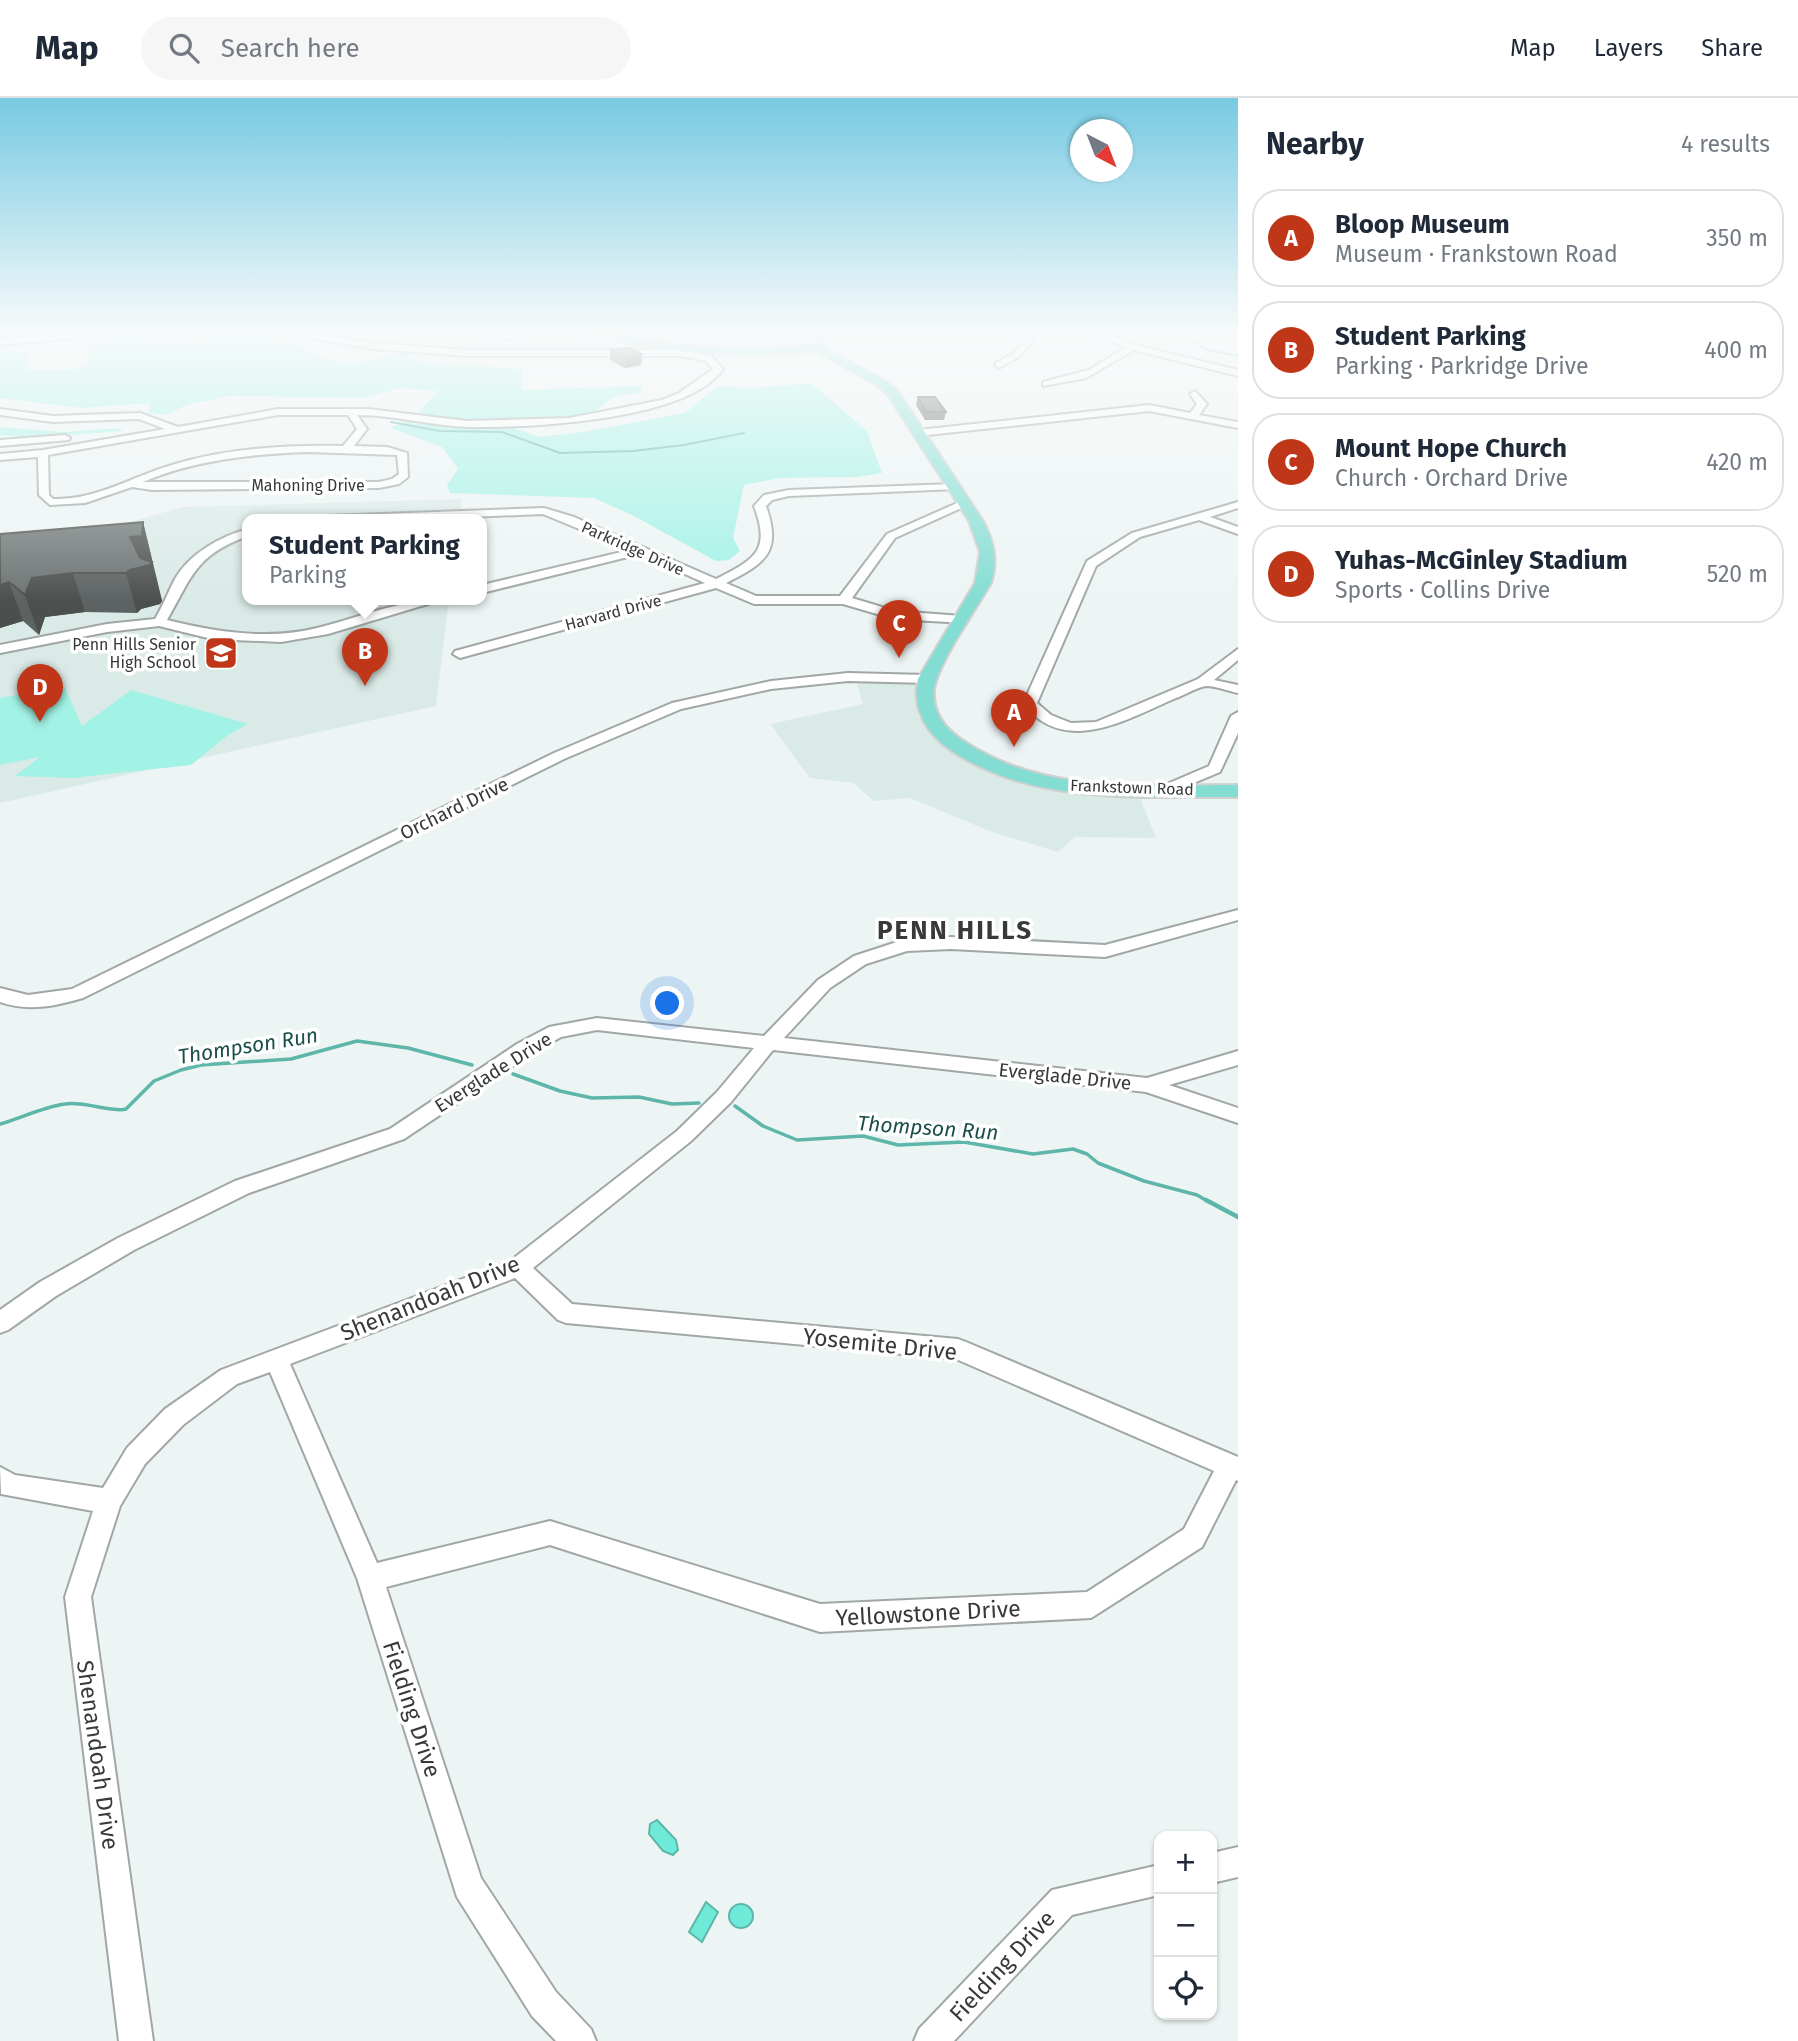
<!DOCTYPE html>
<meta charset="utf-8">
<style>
body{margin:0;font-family:"Fira Sans",sans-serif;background:#f6f6f7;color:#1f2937}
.controls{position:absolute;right:21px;bottom:21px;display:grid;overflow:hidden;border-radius:14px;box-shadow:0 2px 5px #0004}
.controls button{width:63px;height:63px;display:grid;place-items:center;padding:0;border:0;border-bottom:2px solid #e0e1e3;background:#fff;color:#1f2937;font:35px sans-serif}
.compass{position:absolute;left:1070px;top:21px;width:63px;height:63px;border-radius:50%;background:#fff;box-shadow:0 2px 5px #0004;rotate:138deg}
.you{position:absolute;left:668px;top:906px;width:24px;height:24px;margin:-18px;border:5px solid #fff;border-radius:50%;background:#1a73e8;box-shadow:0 0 0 10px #1a73e833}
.badge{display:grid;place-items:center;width:46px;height:46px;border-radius:50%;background:#c03618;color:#fff;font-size:23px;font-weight:700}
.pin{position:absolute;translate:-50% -58px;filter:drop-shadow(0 2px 4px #0008)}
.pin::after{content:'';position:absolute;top:37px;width:24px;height:21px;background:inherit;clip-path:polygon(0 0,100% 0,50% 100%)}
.popup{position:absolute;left:242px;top:416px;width:245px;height:91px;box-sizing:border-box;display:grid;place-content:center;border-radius:14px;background:#fff;filter:drop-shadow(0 2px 5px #0005);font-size:23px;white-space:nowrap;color:#747a83}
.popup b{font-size:26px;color:#1f2937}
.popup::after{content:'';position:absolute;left:50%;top:100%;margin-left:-14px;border:14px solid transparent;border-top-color:#fff}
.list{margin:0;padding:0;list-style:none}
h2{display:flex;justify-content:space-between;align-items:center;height:91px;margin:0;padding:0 28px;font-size:30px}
h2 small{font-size:23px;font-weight:400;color:#747a83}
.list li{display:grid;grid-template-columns:46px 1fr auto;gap:21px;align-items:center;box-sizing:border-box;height:98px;margin:0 14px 14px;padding:0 14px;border:2px solid #e0e1e3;border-radius:28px}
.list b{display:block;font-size:26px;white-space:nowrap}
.list p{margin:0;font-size:23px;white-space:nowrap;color:#747a83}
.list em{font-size:23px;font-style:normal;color:#747a83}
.icon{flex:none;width:38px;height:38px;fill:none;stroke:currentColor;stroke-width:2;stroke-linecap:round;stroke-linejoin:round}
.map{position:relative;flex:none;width:1238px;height:1943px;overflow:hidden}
header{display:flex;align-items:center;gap:42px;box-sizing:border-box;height:98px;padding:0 35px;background:#fff;border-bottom:2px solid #e0e1e3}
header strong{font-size:33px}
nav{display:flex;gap:38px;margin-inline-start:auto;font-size:24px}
.search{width:490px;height:63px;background:#f6f6f7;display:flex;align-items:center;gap:18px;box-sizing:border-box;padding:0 24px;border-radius:38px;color:#747a83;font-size:26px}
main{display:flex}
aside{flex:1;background:#fff}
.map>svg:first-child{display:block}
.built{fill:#daeae7}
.green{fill:#a2f2e5}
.water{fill:#6fead9;stroke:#5eb5a9;stroke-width:2}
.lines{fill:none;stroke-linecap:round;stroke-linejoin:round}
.stream-far2{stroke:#5eb5a9;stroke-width:2}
.stream-far1{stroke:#5eb5a9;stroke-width:3.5}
.stream{stroke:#5eb5a9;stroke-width:4.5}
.minor-casing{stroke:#a0a7a6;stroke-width:4}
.major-casing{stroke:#cfd0cf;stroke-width:4}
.minor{fill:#fff;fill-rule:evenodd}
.major{fill:#83ddd3;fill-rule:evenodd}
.wall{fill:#5c6261}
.shaded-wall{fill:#4b504f}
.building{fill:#6b7271;stroke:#4b504f;stroke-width:2}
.labels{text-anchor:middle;stroke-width:7;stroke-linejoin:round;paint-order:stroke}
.far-street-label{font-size:16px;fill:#373a39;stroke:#fff}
.far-poi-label{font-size:16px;fill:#373a39;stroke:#fff;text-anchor:end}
.street-label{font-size:19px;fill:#373a39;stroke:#fff}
.water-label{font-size:21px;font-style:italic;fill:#1a5049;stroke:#fff}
.near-street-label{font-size:23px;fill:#373a39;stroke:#fff}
.district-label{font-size:26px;font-weight:bold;letter-spacing:2px;fill:#373a39;stroke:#fff}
</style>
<header>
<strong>Map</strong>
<div class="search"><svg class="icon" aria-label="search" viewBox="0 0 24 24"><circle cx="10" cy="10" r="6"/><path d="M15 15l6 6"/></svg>Search here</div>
<nav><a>Map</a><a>Layers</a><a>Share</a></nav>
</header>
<main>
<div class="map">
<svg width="1238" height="1943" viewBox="0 0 1238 1943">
<rect width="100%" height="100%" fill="#edf5f4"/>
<g class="built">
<polygon points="578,233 818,233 820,249 692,248"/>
<polygon points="462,401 459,422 248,422 248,502 449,502 436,608 0,705 0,462 182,409"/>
<polygon points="856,583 917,583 918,618 951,653 994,675 1068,696 1139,697 1156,740 1075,739 1058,754 992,734 910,700 874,703 853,685 810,680 770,626 863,606"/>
</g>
<g class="green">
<path d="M149,235L162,245C198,241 239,232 275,241C302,248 322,265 350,265C371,265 388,255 408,254L411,261L422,264L522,271V292L641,288V294C633,296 622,296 614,299C606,302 600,311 592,315C565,328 446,326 418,315L438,293L401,290L361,300L230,298L186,307L167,317L149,315L150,305L81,310L0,300V254H26L29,271H73L89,267L90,242Z"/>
<polygon points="811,285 867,333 882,375 857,379 781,380 744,387 733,440 740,453 729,462 716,463 632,417 594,400 450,395 447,387 458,371 442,349 391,330 406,323 513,330 540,339 583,334 685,315 718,288 753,290"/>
<polygon points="0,329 64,334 120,330 122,333 31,340 0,337"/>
<polygon points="64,588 82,628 131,592 248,626 228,637 191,667 72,680 15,678 40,659 0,667 0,600"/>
</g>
<g class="water">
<polygon points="657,1722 676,1742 678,1752 673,1757 663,1753 649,1736 650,1726"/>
<polygon points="706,1804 718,1814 702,1844 689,1834"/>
<circle cx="741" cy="1818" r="12"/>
</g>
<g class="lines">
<g class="stream-far2">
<polyline points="1177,233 1205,251 1238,258"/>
<polyline points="391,324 440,333 502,334 560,355 633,353 684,347 744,335"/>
</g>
<g class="stream-far1">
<polyline points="513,976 560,993 592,1000 639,999 672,1006 699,1005"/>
<polyline points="735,1008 763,1028 797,1042 863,1038 898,1047 964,1044 1033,1056 1073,1051 1087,1056 1098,1065 1144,1083 1197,1097 1209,1104"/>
<path d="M0,1026C21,1020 43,1009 65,1006C83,1003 115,1015 126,1011L154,983L181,972L201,967L291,961L357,943L408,950L472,967"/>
</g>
<polyline class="stream" points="1206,1102 1238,1119"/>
<defs>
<g id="minor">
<polygon points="112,233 153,233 0,247 0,241"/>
<path d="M273,233H294L373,245L467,252H681L712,259L723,271C688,323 528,330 469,329C432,328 395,317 357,317L367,331L354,348L387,349L407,355L408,379L399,386L379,390L152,392L132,389L85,405L50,407L39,397L38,359L0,362V356L43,352L165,331L139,321L53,324L0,317V311L53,318L140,315L178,329L278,311H368L467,323L569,320L662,302L679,295L713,271L706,263L681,258H467L373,251ZM278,317H348L357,331L343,348C286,347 227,350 172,367C131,379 97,402 53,401L49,397L48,357ZM308,354L397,357L399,376L392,381L379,384H143C195,362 252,356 308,354Z"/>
<polygon points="476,233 511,235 535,233 511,241"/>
<polygon points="1004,233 1016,233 1034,241 1020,258 999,270 995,267 996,265 1014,255 1025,242"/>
<polygon points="1090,233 1102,233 1136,247 1238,272 1238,278 1134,252 1086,280 1043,288 1043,284 1089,272 1126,249"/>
<polygon points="1229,233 1238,233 1238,238"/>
<polygon points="1195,293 1207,306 1199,317 1238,324 1238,330 1149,313 918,338 913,335 918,332 1149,307 1190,315 1197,306 1190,296"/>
<polygon points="65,337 70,340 69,342 0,348 0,342"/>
<path d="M953,386L958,389L957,391L789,398L772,402L766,408C782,454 766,465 726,485L756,498H840L887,436L964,402L968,403V407L895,440L852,500L895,513L962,518L968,522L966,525L894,521L843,506H754L716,490L460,560L453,556L455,553L705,485L640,456L482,495V487L630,452L543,416L397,422H294L299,419L544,410L574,419L716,481C755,461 771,453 754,408L764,397L789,392Z"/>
<path d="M1238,404V410L1210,419L1238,429V436L1199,422L1140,439L1096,468L1037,605L1051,617L1071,625L1096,624L1198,581L1238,551V562L1214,582L1238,587V595C1228,593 1216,588 1206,588C1197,589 1185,597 1176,600C1127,621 1066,659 1023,606L1087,463L1132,435Z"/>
<path d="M248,431V438C195,457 192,479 167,522C216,534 270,543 321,529C361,519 399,502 441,502L328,536L281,544L212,541L159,528L107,534L0,555V547L107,526L155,521C163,508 168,494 175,481C189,456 221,438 248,431Z"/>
<path d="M848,575L927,577L934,581L927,585L848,583L771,591L681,611L564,661L83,900C56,908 28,914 0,904V890L28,897L72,891L554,655L672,605L771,583Z"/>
<polygon points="1238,614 1238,635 1220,674 1170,695 1160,695 1157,692 1160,689 1209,668 1231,618"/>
<path d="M1238,812V822L1105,859L951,851L907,853L866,866L830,890L784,940L1147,980L1238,953V967L1169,987L1238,1010V1025L1146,994L773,952L731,1004L691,1043L533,1170L572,1206L958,1241L966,1244L1238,1359V1383L1236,1382L1202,1449L1091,1520L820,1534L550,1447L386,1489L481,1780L556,1894L591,1931L596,1943H556L532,1918L457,1799L357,1480L270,1274L237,1286L183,1327L145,1366L120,1408L91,1499L153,1943H119L65,1499L93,1413L1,1396L0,1369L15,1377L103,1390L127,1350L165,1311L221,1272L510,1163L677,1033L717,994L754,950L597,932L561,939L531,956L404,1041L249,1095L134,1152L56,1198L8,1232L0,1235V1212L40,1184L118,1140L235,1083L390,1031L517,946L549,929L597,920L764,938L818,882L854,858L900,843L951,839L1105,847ZM515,1180L558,1222L566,1225L956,1261L1214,1373L1184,1431L1087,1494L820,1506L550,1423L377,1465L290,1266Z"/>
<polygon points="1238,1749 1238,1779 1212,1785 1212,1755"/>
<polygon points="1159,1767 1159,1797 1072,1817 954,1943 914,1943 919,1931 1052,1792"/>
</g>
<path id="major" d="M573,233C605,233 637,242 669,245C717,251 766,251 814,246L813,233H823L825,248L831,254L885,283L897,292L983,423C994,444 998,462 991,485C977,509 936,568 934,592C932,616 946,632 965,644C1045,697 1146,687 1238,687V699C1143,698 1035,708 952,653C927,636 912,612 918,581L975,485L980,454L969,423L888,297L877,287L817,253L760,257L698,255L637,248Z"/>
</defs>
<use href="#minor" class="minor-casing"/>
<use href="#major" class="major-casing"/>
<use href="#minor" class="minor"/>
<use href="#major" class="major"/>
</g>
<g class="wall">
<polygon points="610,251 642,256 641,267 625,270 610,262"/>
<polygon points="918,299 946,314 944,322 925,322 916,307"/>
<polygon points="143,424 162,503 160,506 141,511 137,515 85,514 45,519 39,537 23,523 0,530 2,436"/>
</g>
<g class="shaded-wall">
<polygon points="642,256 641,267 625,270 625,259"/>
<polygon points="143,424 162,503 160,506 141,511 137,515 126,475 130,439"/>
<polygon points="73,475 85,514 45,519 39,537 25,497 32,480"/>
<polygon points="9,484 23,523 0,530 0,487"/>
</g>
<g class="building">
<polygon points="630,250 642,256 625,259 610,251"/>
<polygon points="918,299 935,299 946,314 926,314"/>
<polygon points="143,424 142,438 130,439 140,460 152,464 150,467 130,472 126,475 73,475 32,480 25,497 9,484 0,487 0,436"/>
</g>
<linearGradient id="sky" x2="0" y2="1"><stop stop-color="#77cae2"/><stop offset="0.46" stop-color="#f7fafa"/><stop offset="1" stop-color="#f7fafa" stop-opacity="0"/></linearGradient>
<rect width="1238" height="505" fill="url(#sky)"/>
<defs>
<symbol id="school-square" viewBox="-11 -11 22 22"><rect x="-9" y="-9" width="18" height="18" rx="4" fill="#c03618" stroke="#fff"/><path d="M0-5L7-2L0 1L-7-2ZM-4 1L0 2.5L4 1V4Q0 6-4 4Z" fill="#fff"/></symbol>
</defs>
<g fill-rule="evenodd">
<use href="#school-square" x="202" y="536" width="38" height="38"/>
</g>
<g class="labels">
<g class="far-street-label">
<text x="308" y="393">Mahoning Drive</text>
<text transform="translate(633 450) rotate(24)" y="6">Parkridge Drive</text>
<text transform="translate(613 514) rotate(-15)" y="6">Harvard Drive</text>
<text transform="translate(1132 689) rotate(2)" y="6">Frankstown Road</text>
</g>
<g class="far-poi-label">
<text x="196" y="552">Penn Hills Senior<tspan x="196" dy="18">High School</tspan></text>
</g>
<g class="street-label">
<text transform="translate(454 710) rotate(-26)" y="7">Orchard Drive</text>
<text transform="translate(493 974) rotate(-32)" y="7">Everglade Drive</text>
<text transform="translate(1065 978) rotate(6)" y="7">Everglade Drive</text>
</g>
<g class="water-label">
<text transform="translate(248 948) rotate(-9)" y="7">Thompson Run</text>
<text transform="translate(928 1030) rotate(4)" y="7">Thompson Run</text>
</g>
<g class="near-street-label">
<text transform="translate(430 1200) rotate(-22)" y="8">Shenandoah Drive</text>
<text transform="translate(880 1246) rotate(6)" y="8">Yosemite Drive</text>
<text transform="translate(928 1515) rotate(-3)" y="8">Yellowstone Drive</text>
<text transform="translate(412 1611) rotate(72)" y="8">Fielding Drive</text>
<text transform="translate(98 1657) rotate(82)" y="8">Shenandoah Drive</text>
<text transform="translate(1002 1868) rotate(-47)" y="8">Fielding Drive</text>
</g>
<g class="district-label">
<text x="955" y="841">PENN HILLS</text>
</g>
</g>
</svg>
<div class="controls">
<button>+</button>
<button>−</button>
<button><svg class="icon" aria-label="locate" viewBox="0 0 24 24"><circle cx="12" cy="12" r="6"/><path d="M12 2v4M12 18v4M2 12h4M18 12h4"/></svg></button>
</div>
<svg class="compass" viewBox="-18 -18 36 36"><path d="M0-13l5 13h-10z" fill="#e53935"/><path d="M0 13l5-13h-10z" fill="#747a83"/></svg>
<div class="you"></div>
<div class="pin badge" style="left:1014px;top:649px">A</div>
<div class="pin badge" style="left:365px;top:588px">B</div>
<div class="popup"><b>Student Parking</b>Parking</div>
<div class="pin badge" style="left:899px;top:560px">C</div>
<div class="pin badge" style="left:40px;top:624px">D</div>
</div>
<aside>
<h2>Nearby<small>4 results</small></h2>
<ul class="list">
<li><span class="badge">A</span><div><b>Bloop Museum</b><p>Museum · Frankstown Road</p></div><em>350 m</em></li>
<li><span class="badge">B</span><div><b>Student Parking</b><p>Parking · Parkridge Drive</p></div><em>400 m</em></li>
<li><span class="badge">C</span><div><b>Mount Hope Church</b><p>Church · Orchard Drive</p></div><em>420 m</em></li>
<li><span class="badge">D</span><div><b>Yuhas-McGinley Stadium</b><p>Sports · Collins Drive</p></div><em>520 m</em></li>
</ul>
</aside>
</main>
